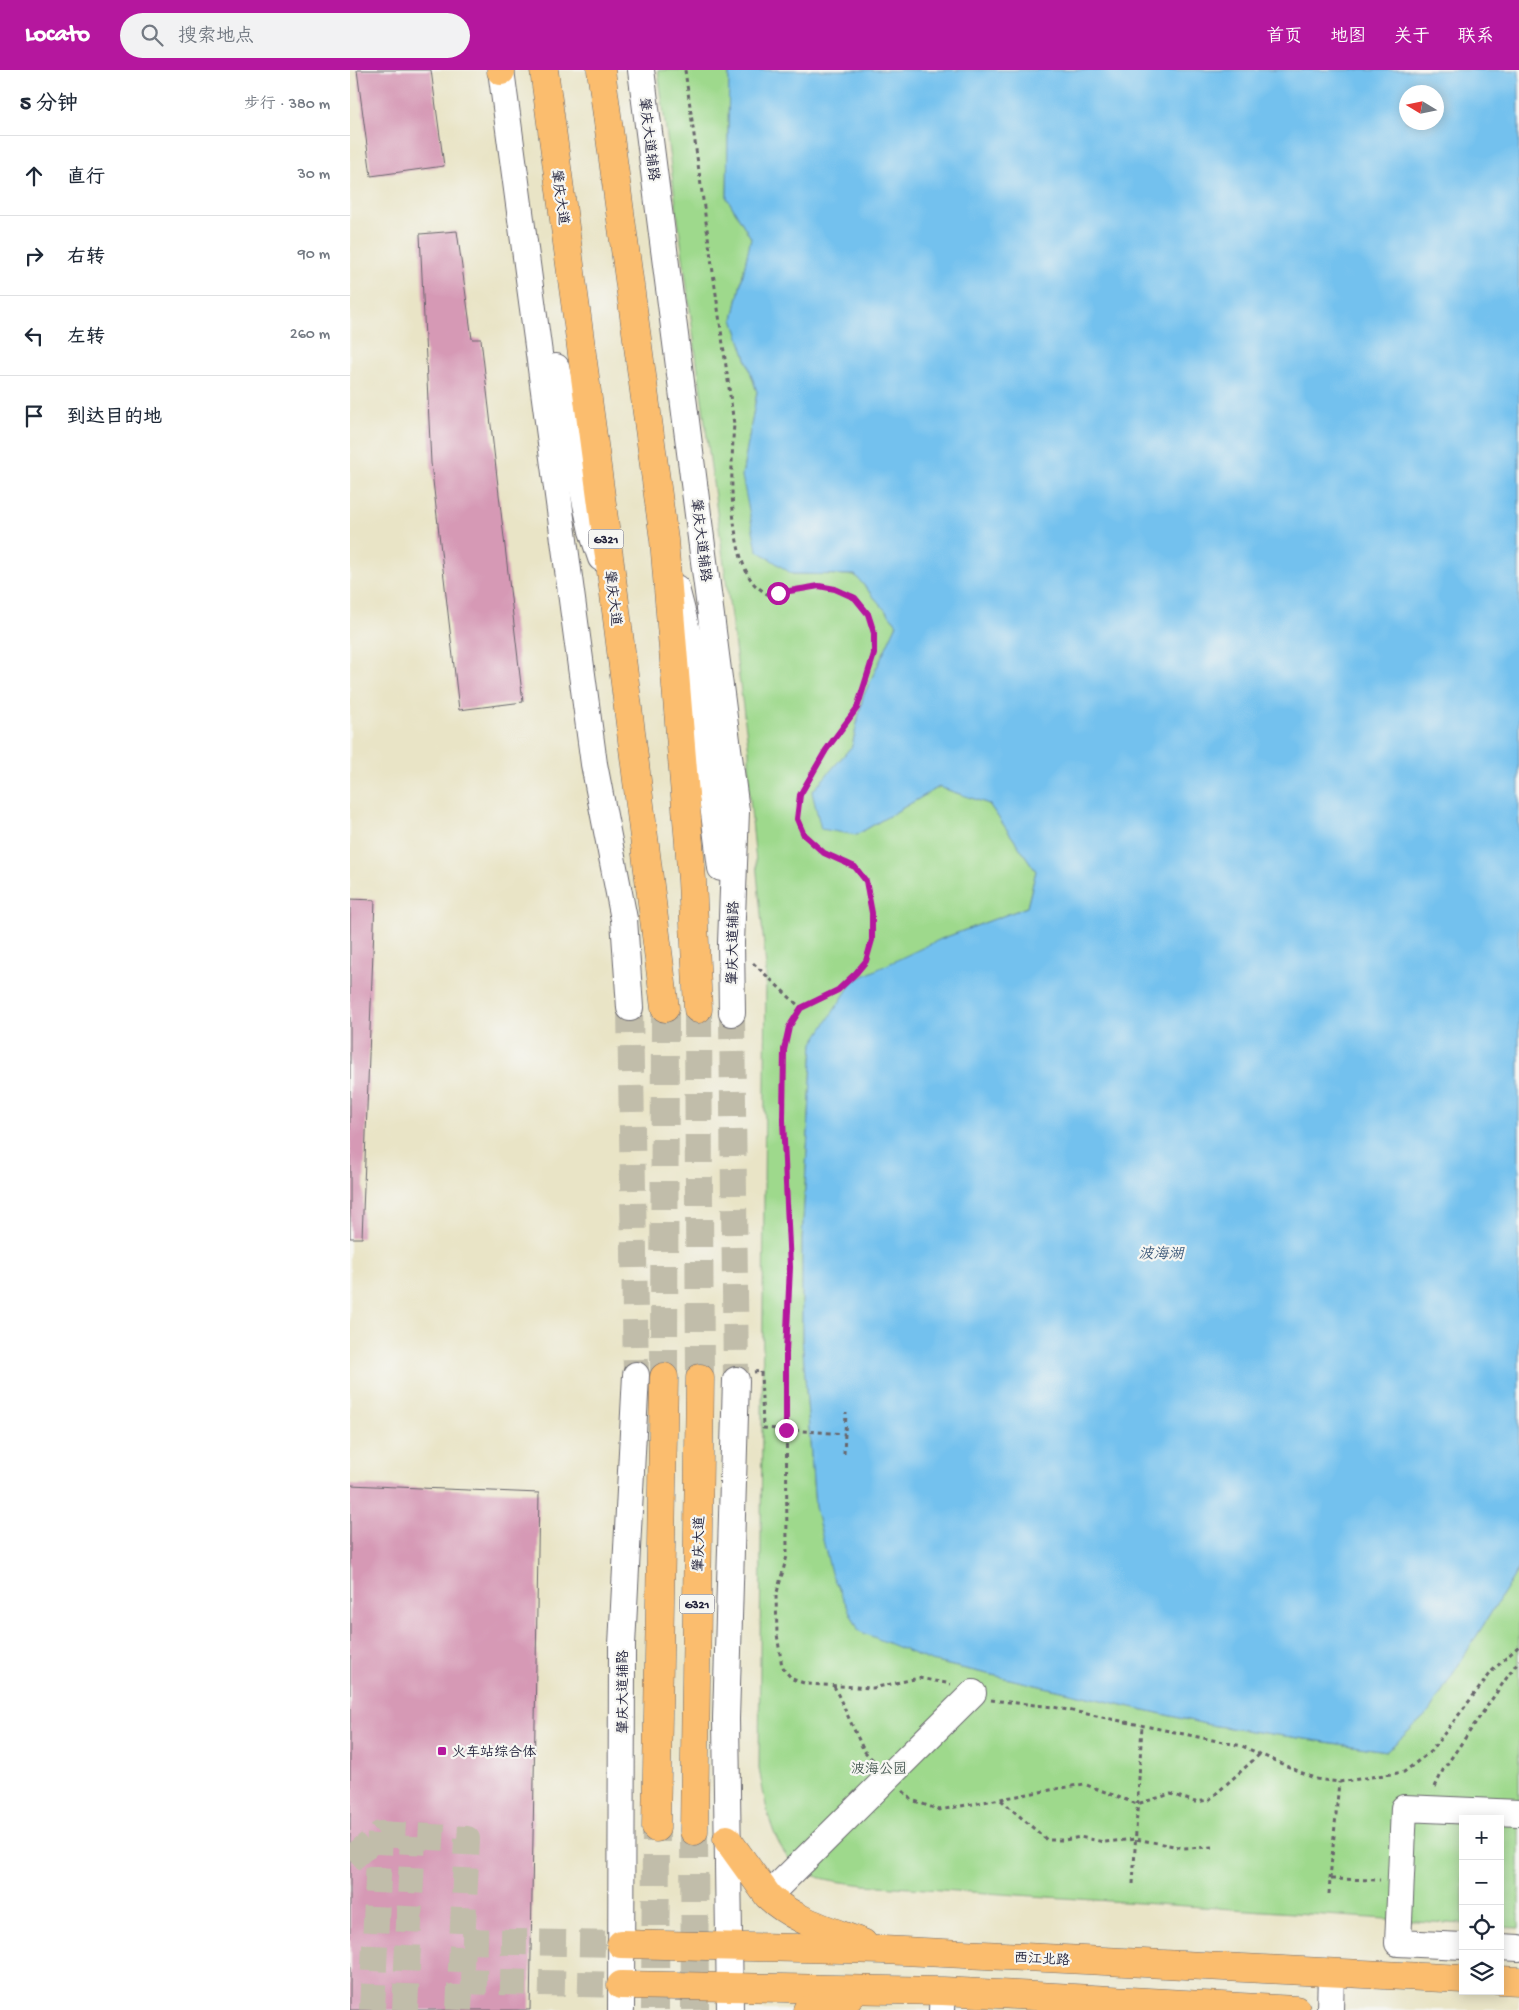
<!DOCTYPE html>
<html lang="zh">
<meta charset="utf-8">
<style>
body{margin:0;font-family:"Gochi Hand","LXGW WenKai TC",sans-serif;background:#f2f2f3;color:#1f2937}
.controls{position:absolute;right:15px;bottom:15px;display:grid;overflow:hidden;border-radius:0px;box-shadow:0 2px 12px #0003}
.controls button{width:45px;height:45px;display:grid;place-items:center;padding:0;border:0;border-bottom:1px solid #e0e1e3;background:#fff;color:#1f2937;font:25px sans-serif}
.compass{position:absolute;left:1049px;top:15px;width:45px;height:45px;border-radius:50%;background:#fff;box-shadow:0 2px 12px #0003;rotate:280deg}
.stop{position:absolute;width:15px;height:15px;margin:-11px;border:4px solid #b5179e;border-radius:50%;background:#fff}
.stop.end{background:#b5179e;border-color:#fff;box-shadow:0 1px 5px #0008}
.list{margin:0;padding:0;list-style:none}
h2{display:flex;justify-content:space-between;align-items:center;height:65px;margin:0;padding:0 20px;font-size:21px}
h2 small{font-size:16px;font-weight:400;color:#747a83}
.list li{display:grid;grid-template-columns:32px 1fr auto;gap:15px;align-items:center;box-sizing:border-box;height:80px;padding:0 20px;border-top:1px solid #e0e1e3}
.list b{display:block;font-size:19px;white-space:nowrap}
.list em{font-size:16px;font-style:normal;color:#747a83}
.icon{flex:none;width:28px;height:28px;fill:none;stroke:currentColor;stroke-width:2;stroke-linecap:round;stroke-linejoin:round}
.map{position:relative;flex:none;width:1169px;height:1940px;overflow:hidden}
header{display:flex;align-items:center;gap:30px;box-sizing:border-box;height:70px;padding:0 25px;background:#b5179e;color:#fff}
header strong{font-size:24px}
nav{display:flex;gap:28px;margin-inline-start:auto;font-size:18px}
.search{width:350px;height:45px;background:#f2f2f3;display:flex;align-items:center;gap:12px;box-sizing:border-box;padding:0 18px;border-radius:28px;color:#747a83;font-size:19px}
main{display:flex}
aside{flex:1;background:#fff}
.map>svg:first-child{display:block}
.green{fill:#9ed98c;stroke:#607e64}
.water{fill:#73c1ee;stroke:#4a7294;fill-rule:evenodd}
.building{fill:#d699b5}
.lines{fill:none;stroke-linecap:round;stroke-linejoin:round}
.minor-tunnel{stroke:#c1bdaa;stroke-width:26;stroke-dasharray:26 13;stroke-linecap:butt}
.highway-tunnel{stroke:#c1bdaa;stroke-width:28;stroke-dasharray:28 14;stroke-linecap:butt}
.minor-casing{stroke:#68666c;stroke-width:28}
.major-casing{stroke:#68666c;stroke-width:29}
.highway-casing{stroke:#68666c;stroke-width:29}
.path{stroke:#68666c;stroke-width:3;stroke-dasharray:4 4;stroke-linecap:butt}
.minor{stroke:#fff;stroke-width:26}
.major{stroke:#fbbd6e;stroke-width:28}
.highway{stroke:#fbbd6e;stroke-width:28}
.route{stroke:#b5179e;stroke-width:6}
.poi-dot{fill:#b5179e;stroke:#f6f6f2;stroke-width:2}
.labels{text-anchor:middle;stroke-width:4.5;stroke-linejoin:round;paint-order:stroke}
.shield{fill:#f6f6f2;stroke:#626272;stroke-width:1}
.shield-label{font-size:12px;font-weight:bold;fill:#22223b}
.street-label{font-size:14px;fill:#22223b;stroke:#f6f6f2}
.poi-label{font-size:14px;fill:#22223b;stroke:#f6f6f2;text-anchor:start}
.park-label{font-size:14px;fill:#475953;stroke:#f6f6f2}
.water-label{font-size:15px;font-style:italic;fill:#3e5a7a;stroke:#f6f6f2}
</style>
<header>
<strong>Locato</strong>
<div class="search"><svg class="icon" aria-label="search" viewBox="0 0 24 24"><circle cx="10" cy="10" r="6"/><path d="M15 15l6 6"/></svg>搜索地点</div>
<nav><a>首页</a><a>地图</a><a>关于</a><a>联系</a></nav>
</header>
<main>
<aside>
<h2>5 分钟<small>步行 · 380 m</small></h2>
<ul class="list">
<li><svg class="icon" aria-label="ahead" viewBox="0 0 24 24"><path d="M12 20V5M6 11l6-6 6 6"/></svg><div><b>直行</b></div><em>30 m</em></li>
<li><svg class="icon" aria-label="right" viewBox="0 0 24 24"><path d="M7 20v-9h11M14 6l5 5-5 5"/></svg><div><b>右转</b></div><em>90 m</em></li>
<li><svg class="icon" aria-label="left" viewBox="0 0 24 24"><path d="M17 20v-9H6M10 6l-5 5 5 5"/></svg><div><b>左转</b></div><em>260 m</em></li>
<li><svg class="icon" aria-label="arrive" viewBox="0 0 24 24"><path d="M6 21V4h12l-3 4 3 4H6"/></svg><div><b>到达目的地</b></div></li>
</ul>
</aside>
<div class="map">
<svg width="1169" height="1940" viewBox="0 0 1169 1940">
<rect width="100%" height="100%" fill="#f6f6f2"/>
<filter id="ink" filterUnits="userSpaceOnUse"><feTurbulence type="fractalNoise" baseFrequency=".02" numOctaves="2"/><feDisplacementMap in="SourceGraphic" scale="10" xChannelSelector="R" yChannelSelector="G"/><feConvolveMatrix kernelMatrix="1 2 1 2 8 2 1 2 1" color-interpolation-filters="sRGB"/></filter>
<filter id="wash" filterUnits="userSpaceOnUse"><feTurbulence type="fractalNoise" baseFrequency=".0096" numOctaves="4" result="noise"/><feDisplacementMap in="SourceGraphic" scale="20" xChannelSelector="R" yChannelSelector="G"/><feGaussianBlur stdDeviation="1.12" result="paint"/><feColorMatrix in="noise" values="0 0 0 0 0 0 0 0 0 0 0 0 0 0 0 0 0 1.4 0 .05"/><feComposite in="paint" operator="in"/></filter>
<g filter="url(#wash)">
<rect width="100%" height="100%" fill="#e9e4c6"/>
<path class="green" d="M308,0H379L377,128L401,168L383,249L407,322L392,406L442,504L505,505L547,554L513,627L502,676L462,722L506,765L589,717L639,734L686,801L677,837L591,869L463,973L452,1170V1267L465,1437L581,1591L860,1655L1037,1681L1079,1642L1169,1498V1858L1150,1857V1749H1113V1854L514,1815C495,1812 471,1811 454,1801C420,1780 416,1734 409,1699L416,897L399,719V682Z"/>
<path class="water" d="M379,0H1169V1498L1079,1642L1037,1681L860,1655L581,1591L509,1561L481,1503L465,1437L452,1267V1170L463,973L503,911L591,869L677,837L686,801L639,734L589,717L506,765L471,759L462,722L502,676L513,627L547,554L505,505L442,504L407,480L392,406L407,322L383,249L401,168L377,128ZM1056,22H1086V52H1056Z"/>
<g id="blocks">
<g class="building">
<polygon points="7,0 81,0 94,96 21,106"/>
<polygon points="107,161 122,269 131,269 173,632 109,640 81,393 70,164"/>
<polygon points="0,829 25,830 12,1168 0,1168"/>
<polygon points="0,1415 189,1423 180,1940 0,1940"/>
</g>
</g>
</g>
<g filter="url(#ink)">
<use href="#blocks" fill-opacity="0" stroke="#68666c" stroke-width="1"/>
<g class="lines">
<g class="minor-tunnel">
<polyline points="280,938 286,1305"/>
<polyline points="382,943 386,1310"/>
<polyline points="0,1790 30,1764 117,1769 109,1940"/>
<polyline points="112,1871 271,1874"/>
<polyline points="111,1911 271,1915"/>
<polyline points="22,1940 30,1764"/>
<polyline points="55,1940 63,1766"/>
</g>
<g class="highway-tunnel">
<polyline points="348,939 350,1308"/>
<polyline points="314,1307 315,938"/>
<polyline points="344,1761 345,1940"/>
<polyline points="305,1940 306,1758"/>
</g>
<defs>
<g id="minor">
<polyline points="151,0 244,694 274,849 280,938"/>
<polyline points="291,0 386,741 381,873 382,943"/>
<polyline points="206,297 242,461 251,488"/>
<polyline points="326,518 345,592 371,798"/>
<polyline points="418,1826 623,1623"/>
<polyline points="1113,1876 1048,1873 1054,1738 1169,1743"/>
<polyline points="1150,1877 1169,1878"/>
<polyline points="271,1940 272,1575 286,1305"/>
<polyline points="380,1940 376,1649 386,1310"/>
<polyline points="592,1940 593,1921"/>
<polyline points="980,1940 981,1903"/>
</g>
<g id="major">
<path d="M377,1769L418,1826C444,1851 480,1860 513,1873"/>
<polyline points="271,1874 533,1880 1113,1909"/>
<polyline points="1150,1910 1169,1911"/>
<polyline points="271,1915 593,1921 946,1940"/>
<polyline points="457,1940 499,1928"/>
</g>
<g id="highway">
<polyline points="194,0 264,524 315,938"/>
<polyline points="251,0 314,470 342,810 348,939"/>
<polyline points="151,1 151,0"/>
<polyline points="306,1758 314,1307"/>
<polyline points="344,1761 350,1308"/>
</g>
</defs>
<use href="#minor" class="minor-casing"/>
<use href="#major" class="major-casing"/>
<use href="#highway" class="highway-casing"/>
<g class="path">
<path d="M335,0L384,354C381,396 377,480 404,514C408,518 413,521 417,524L469,516L485,519L505,527L518,544L524,563V584L507,638L476,680L450,725L447,749L454,765L474,783L505,797L516,811L522,843V870L516,891L506,903L488,920L451,938L439,957L434,980L433,1050L440,1197L436,1283L437,1486L426,1526L427,1564L432,1597L442,1609L457,1614L523,1618L569,1608L601,1614"/>
<polyline points="403,893 451,938"/>
<polyline points="404,1302 411,1301 413,1358 495,1364"/>
<polyline points="494,1384 496,1343"/>
<polyline points="484,1616 514,1681 525,1692"/>
<polyline points="641,1630 703,1637 892,1676 966,1709 989,1712 1054,1702 1081,1681 1143,1600 1169,1576"/>
<polyline points="1085,1717 1093,1700 1169,1590"/>
<polyline points="553,1721 562,1730 589,1740 734,1714 787,1734 821,1724 845,1732 859,1730 910,1684"/>
<polyline points="651,1730 697,1770 715,1770 730,1767 754,1772 786,1769 834,1778 862,1777"/>
<polyline points="980,1809 989,1712"/>
<polyline points="783,1814 792,1655"/>
<polyline points="979,1824 980,1809 1030,1810"/>
</g>
<use href="#minor" class="minor"/>
<use href="#major" class="major"/>
<use href="#highway" class="highway"/>
</g>
</g>
<g class="lines" filter="url(#ink)">
<polyline class="route" points="428,523 469,516 485,519 505,528 518,544 524,563 524,584 507,638 476,680 450,725 447,749 454,765 474,783 505,797 516,811 522,843 522,870 516,891 506,903 488,920 451,938 439,957 434,980 433,1050 440,1197 436,1282 436,1360"/>
</g>
<rect class="poi-dot" x="87" y="1676" width="10" height="10" rx="2.5"/>
<g class="labels">
<g class="shield">
<rect x="238.5" y="459.5" width="35" height="19" rx="4"/>
<rect x="329.5" y="1524.5" width="35" height="19" rx="4"/>
</g>
<g class="shield-label">
<text x="256" y="473">G321</text>
<text x="347" y="1538">G321</text>
</g>
<g class="street-label">
<text transform="translate(300 69) rotate(83)" y="5">肇庆大道辅路</text>
<text transform="translate(211 127) rotate(82)" y="5">肇庆大道</text>
<text transform="translate(352 470) rotate(83)" y="5">肇庆大道辅路</text>
<text transform="translate(264 528) rotate(83)" y="5">肇庆大道</text>
<text transform="translate(382 873) rotate(-89)" y="5">肇庆大道辅路</text>
<text transform="translate(348 1474) rotate(-89)" y="5">肇庆大道</text>
<text transform="translate(272 1622) rotate(-90)" y="5">肇庆大道辅路</text>
<text transform="translate(692 1888) rotate(3)" y="5">西江北路</text>
</g>
<g class="poi-label">
<text x="102" y="1686">火车站综合体</text>
</g>
<g class="park-label">
<text x="529" y="1703">波海公园</text>
</g>
<g class="water-label">
<text x="811" y="1188">波海湖</text>
</g>
</g>
</svg>
<div class="controls">
<button>+</button>
<button>−</button>
<button><svg class="icon" aria-label="locate" viewBox="0 0 24 24"><circle cx="12" cy="12" r="6"/><path d="M12 2v4M12 18v4M2 12h4M18 12h4"/></svg></button>
<button><svg class="icon" aria-label="layers" viewBox="0 0 24 24"><path d="M12 4l9 5-9 5-9-5zM3 14l9 5 9-5"/></svg></button>
</div>
<svg class="compass" viewBox="-18 -18 36 36"><path d="M0-13l5 13h-10z" fill="#e53935"/><path d="M0 13l5-13h-10z" fill="#747a83"/></svg>
<div class="stop" style="left:428px;top:523px"></div>
<div class="stop end" style="left:436px;top:1360px"></div>
</div>
</main>
